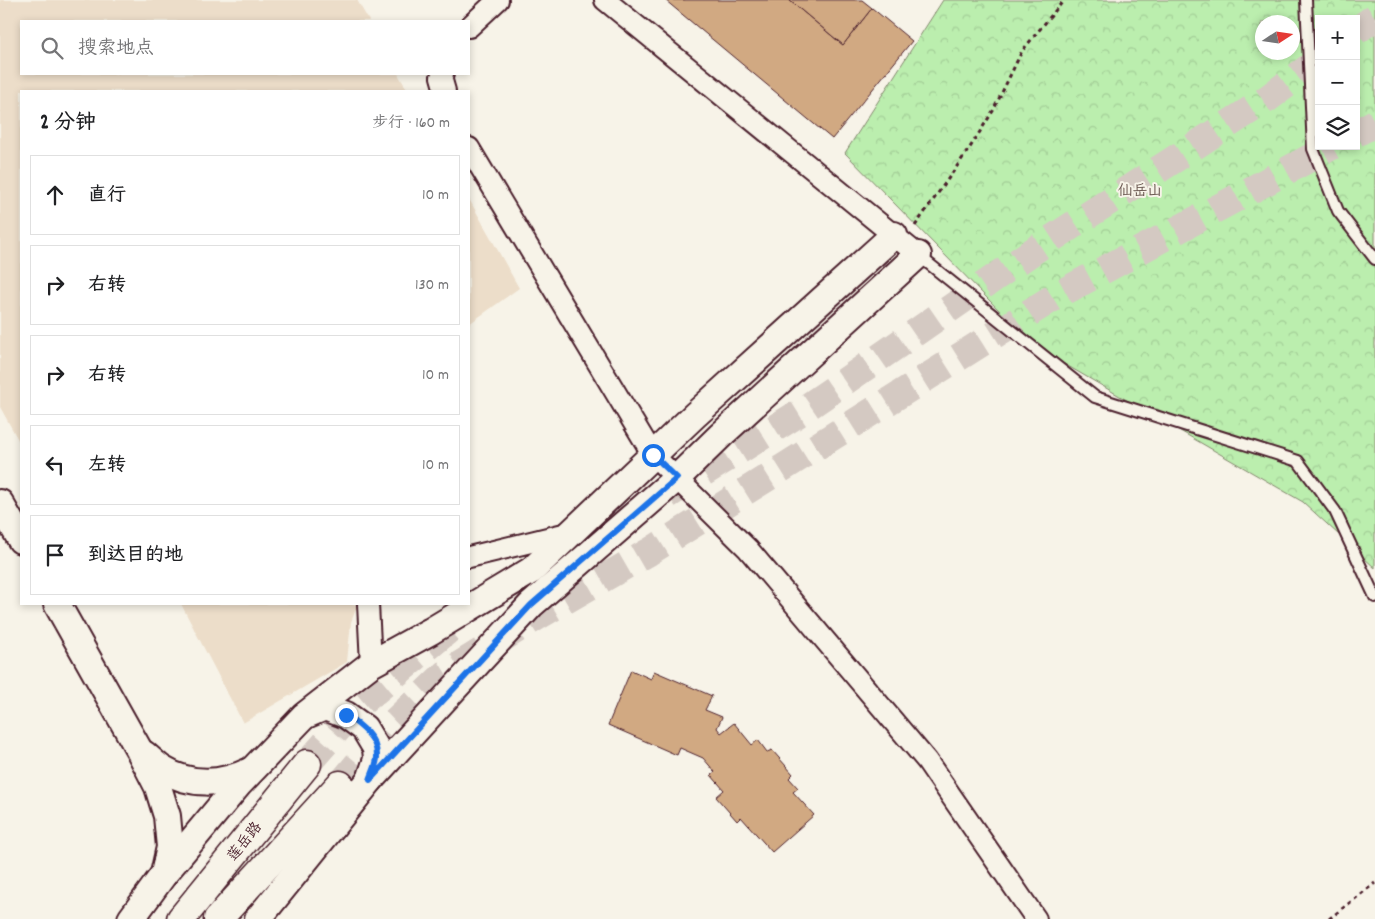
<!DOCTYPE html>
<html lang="zh">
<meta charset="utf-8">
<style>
body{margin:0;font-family:Dekko,"LXGW WenKai TC",sans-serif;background:#f2f2f2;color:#202124}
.controls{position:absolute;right:15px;top:15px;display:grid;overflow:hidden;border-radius:0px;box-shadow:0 2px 8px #0003}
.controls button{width:45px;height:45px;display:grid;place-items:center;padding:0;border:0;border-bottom:1px solid #e0e0e0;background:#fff;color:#202124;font:25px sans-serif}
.compass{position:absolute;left:1255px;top:15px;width:45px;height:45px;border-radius:50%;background:#fff;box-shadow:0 2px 8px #0003;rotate:78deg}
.stop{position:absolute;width:15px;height:15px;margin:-11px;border:4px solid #1a73e8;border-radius:50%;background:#fff}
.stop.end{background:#1a73e8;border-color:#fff;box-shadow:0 1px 5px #0008}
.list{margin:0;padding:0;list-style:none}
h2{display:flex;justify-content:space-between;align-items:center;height:65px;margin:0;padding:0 20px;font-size:21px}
h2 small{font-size:16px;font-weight:400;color:#757577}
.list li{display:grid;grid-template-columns:32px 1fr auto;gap:15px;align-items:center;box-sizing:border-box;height:80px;margin:0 10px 10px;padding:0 10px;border:1px solid #e0e0e0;border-radius:0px}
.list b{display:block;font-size:19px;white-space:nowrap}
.list em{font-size:16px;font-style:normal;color:#757577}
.icon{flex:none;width:28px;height:28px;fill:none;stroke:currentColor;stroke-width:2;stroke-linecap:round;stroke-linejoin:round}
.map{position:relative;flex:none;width:1375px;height:919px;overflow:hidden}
.search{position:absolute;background:#fff;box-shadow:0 2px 8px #0003;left:20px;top:20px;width:450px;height:55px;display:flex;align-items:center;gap:12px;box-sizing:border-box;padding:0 18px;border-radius:0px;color:#757577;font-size:19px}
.panel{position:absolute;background:#fff;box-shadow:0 2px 8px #0003;left:20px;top:90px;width:450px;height:515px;border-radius:0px}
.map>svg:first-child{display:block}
.built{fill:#ecddc9}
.forest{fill:url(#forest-crowns);stroke:#82866c;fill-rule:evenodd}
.building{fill:#d1a982;stroke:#4a1f2b}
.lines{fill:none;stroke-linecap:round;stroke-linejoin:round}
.secondary-tunnel{stroke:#d4c9c2;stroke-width:28;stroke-dasharray:28 14;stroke-linecap:butt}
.service-casing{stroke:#4a1f2b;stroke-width:14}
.minor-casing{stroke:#4a1f2b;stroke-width:24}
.tertiary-casing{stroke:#4a1f2b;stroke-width:30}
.secondary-casing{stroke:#4a1f2b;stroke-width:31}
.path{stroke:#4a1f2b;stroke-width:3;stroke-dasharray:4 4;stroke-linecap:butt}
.service{stroke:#f7f3e8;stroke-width:10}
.minor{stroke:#f7f3e8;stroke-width:20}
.tertiary{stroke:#f7f3e8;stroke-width:26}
.secondary{stroke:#f7f3e8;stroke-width:28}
.route{stroke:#1a73e8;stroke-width:6}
.labels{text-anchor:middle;stroke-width:4;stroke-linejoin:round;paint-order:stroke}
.park-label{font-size:15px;fill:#66534c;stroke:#f7f3e8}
.street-label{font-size:15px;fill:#4a1f2b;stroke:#f7f3e8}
</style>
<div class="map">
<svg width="1375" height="919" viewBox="0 0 1375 919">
<defs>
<pattern id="forest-crowns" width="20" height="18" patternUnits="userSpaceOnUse" patternTransform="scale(1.25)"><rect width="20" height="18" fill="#bbeeae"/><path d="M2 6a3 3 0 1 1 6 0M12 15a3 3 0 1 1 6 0" fill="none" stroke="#a2cc96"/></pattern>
</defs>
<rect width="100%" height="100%" fill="#f7f3e8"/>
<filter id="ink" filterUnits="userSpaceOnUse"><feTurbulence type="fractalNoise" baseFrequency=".02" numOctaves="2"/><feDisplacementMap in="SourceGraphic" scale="10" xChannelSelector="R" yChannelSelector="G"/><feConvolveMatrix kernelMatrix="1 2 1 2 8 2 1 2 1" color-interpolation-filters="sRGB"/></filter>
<g filter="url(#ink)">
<g class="built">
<polygon points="0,0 357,0 369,21 21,21 21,74 398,74 408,91 21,91 21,445 0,407"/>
<polygon points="469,199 519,288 469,324"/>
<polygon points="181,604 358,604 351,622 347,662 243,723"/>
</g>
<path class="forest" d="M943,0H1375V568L1303,502L1035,347L845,153ZM1319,19H1356V146H1319ZM1262,22H1292V52H1262Z"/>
<g class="building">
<polygon points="665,0 789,0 843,45 872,8 912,41 832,139"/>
<polygon points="789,0 862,0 872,8 843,45"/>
<polygon points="631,670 651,679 654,671 712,696 705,710 722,717 717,728 721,733 734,723 752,745 758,740 767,752 772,750 793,774 789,778 798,788 793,792 814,815 772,852 741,817 737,821 716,797 724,790 711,775 715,772 703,758 680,748 677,755 608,725"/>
</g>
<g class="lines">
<g class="secondary-tunnel">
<polyline points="1356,31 1375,17"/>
<polyline points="1356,133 1375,123"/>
<polyline points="668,495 799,413 1039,247 1267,99 1319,60"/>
<polyline points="307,764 361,703 452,627"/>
<polyline points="340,785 387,729 445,674 538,616 649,552 1056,296 1332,146"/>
</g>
<defs>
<g id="service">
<polyline points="1306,0 1313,149 1338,211 1375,259"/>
<polyline points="918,255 1095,397 1298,461 1335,511 1375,597"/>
</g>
<g id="minor">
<polyline points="605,0 918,255"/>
<polyline points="469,27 498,0"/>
<polyline points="443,74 441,77 445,91"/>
<polyline points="469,148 653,455 748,549 927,761 1036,919"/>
<polyline points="469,557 572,532"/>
<polyline points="368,604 371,664"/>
</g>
<g id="tertiary">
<polyline points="0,503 21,540"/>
<polyline points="57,604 139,750 158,787 167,816 170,847 164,874"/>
<polyline points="306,715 325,707 346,715 364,728 376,748 377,759 370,780"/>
<path d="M144,754C150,759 156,765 162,769C190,786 221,785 250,771"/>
<polyline points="131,919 164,874 239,784 304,716 371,664 431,631 532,570 695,415 894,235"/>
<polyline points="258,919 370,780 531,605 677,478 721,435 918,255"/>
</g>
<g id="secondary">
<polyline points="181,919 307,764"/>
<polyline points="218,919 340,785"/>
</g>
</defs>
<use href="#service" class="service-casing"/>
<use href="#minor" class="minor-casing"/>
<use href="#tertiary" class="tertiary-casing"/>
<use href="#secondary" class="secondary-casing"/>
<g class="path">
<polyline points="915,226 969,149 993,111 1022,51 1064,0"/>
<polyline points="1329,919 1375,883"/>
</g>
<use href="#service" class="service"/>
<use href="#minor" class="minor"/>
<use href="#tertiary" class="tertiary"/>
<use href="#secondary" class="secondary"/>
</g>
</g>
<g class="lines" filter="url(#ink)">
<path class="route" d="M346,715C360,725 378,738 377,757C377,765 372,773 370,780L531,605L677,478L653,455"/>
</g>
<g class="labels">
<g class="park-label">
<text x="1140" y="195">仙岳山</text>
</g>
<g class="street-label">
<text transform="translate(244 841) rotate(-51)" y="5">莲岳路</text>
</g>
</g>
</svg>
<div class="controls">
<button>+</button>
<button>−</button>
<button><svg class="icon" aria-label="layers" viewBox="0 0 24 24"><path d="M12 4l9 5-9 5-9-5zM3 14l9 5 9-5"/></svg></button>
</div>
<svg class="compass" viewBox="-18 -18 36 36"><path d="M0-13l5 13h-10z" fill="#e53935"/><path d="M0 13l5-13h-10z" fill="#757577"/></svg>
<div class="stop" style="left:653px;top:455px"></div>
<div class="stop end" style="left:346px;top:715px"></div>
<div class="search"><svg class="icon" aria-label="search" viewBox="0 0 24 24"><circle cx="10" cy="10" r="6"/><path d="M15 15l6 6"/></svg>搜索地点</div>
<section class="panel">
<h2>2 分钟<small>步行 · 160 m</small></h2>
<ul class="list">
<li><svg class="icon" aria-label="ahead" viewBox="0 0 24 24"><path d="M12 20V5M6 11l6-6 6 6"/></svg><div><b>直行</b></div><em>10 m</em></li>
<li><svg class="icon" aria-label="right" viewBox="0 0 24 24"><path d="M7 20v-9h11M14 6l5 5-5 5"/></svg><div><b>右转</b></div><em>130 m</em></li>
<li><svg class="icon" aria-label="right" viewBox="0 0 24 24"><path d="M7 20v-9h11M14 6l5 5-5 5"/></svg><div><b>右转</b></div><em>10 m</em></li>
<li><svg class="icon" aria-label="left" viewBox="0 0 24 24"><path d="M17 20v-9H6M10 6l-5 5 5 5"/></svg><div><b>左转</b></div><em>10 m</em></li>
<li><svg class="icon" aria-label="arrive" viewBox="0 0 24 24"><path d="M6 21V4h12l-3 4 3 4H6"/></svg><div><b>到达目的地</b></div></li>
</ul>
</section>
</div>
